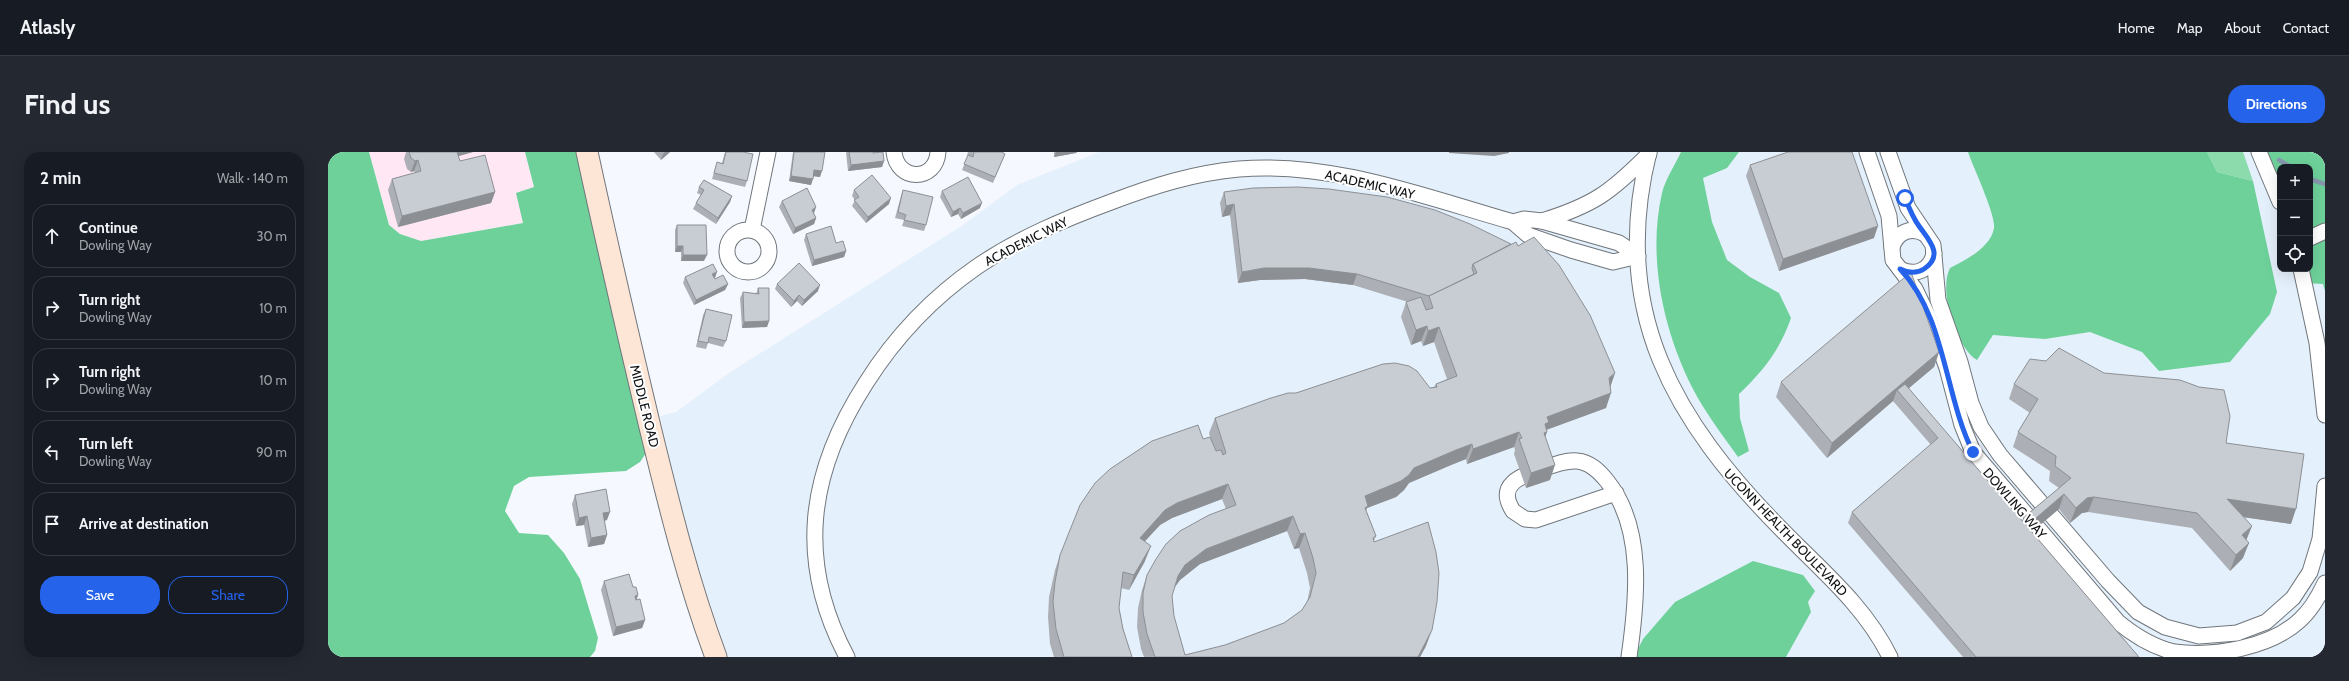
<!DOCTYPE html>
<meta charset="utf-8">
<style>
body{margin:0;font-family:Cabin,sans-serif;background:#242831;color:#f1f3f6}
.controls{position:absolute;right:12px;top:12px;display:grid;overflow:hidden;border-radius:8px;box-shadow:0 4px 16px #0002}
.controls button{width:36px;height:36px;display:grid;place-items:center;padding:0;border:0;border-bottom:1px solid #363941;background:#171b24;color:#f1f3f6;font:20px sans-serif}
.stop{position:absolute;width:12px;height:12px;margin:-9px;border:3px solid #2563eb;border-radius:50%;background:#fff}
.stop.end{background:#2563eb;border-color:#fff;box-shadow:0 1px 4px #0008}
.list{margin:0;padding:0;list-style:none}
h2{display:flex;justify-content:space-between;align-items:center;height:52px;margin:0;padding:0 16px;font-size:17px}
h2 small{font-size:13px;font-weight:400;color:#9ea1a6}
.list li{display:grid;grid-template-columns:26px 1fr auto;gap:12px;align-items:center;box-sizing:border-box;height:64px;margin:0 8px 8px;padding:0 8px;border:1px solid #363941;border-radius:16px}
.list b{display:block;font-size:15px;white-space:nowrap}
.list p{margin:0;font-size:13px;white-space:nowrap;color:#9ea1a6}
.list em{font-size:13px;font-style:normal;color:#9ea1a6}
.actions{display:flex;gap:8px;padding:12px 16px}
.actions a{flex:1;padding:9px 0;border:1px solid #2563eb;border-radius:16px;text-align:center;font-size:14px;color:#2563eb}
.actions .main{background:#2563eb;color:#fff}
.icon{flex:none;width:22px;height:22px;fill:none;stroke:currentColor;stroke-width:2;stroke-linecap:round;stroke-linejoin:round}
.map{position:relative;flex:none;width:1997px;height:505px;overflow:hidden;border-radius:16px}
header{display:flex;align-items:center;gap:24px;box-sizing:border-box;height:56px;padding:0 20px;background:#171b24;border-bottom:1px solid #363941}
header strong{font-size:19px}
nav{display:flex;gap:22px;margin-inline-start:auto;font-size:14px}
.intro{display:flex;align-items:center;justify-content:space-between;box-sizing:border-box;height:96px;padding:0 24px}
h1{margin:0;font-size:28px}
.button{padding:10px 18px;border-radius:16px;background:#2563eb;color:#fff;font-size:14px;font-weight:700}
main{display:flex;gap:24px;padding:0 24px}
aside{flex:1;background:#171b24;border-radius:16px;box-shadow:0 4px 16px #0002}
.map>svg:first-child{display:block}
.commercial{fill:#ffe7f4}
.built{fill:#e5f0fd;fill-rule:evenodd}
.green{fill:#8bdbad}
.forest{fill:#6ed19a}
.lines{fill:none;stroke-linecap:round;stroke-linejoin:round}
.stream{stroke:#8798ae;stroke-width:4.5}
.street-casing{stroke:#70767b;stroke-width:17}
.secondary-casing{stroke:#70767b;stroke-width:23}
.street{stroke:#fff;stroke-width:15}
.secondary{stroke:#fde6d6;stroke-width:21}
.wall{fill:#acb0b6;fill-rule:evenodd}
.shaded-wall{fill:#8c9094}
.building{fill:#c8cdd4;stroke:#8c9094;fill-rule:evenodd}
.route{stroke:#2563eb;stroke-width:5}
.labels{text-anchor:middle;stroke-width:4;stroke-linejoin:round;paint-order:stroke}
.street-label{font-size:13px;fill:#0f1113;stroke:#fff}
</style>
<header>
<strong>Atlasly</strong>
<nav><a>Home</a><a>Map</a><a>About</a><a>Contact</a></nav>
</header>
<div class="intro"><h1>Find us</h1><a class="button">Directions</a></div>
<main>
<aside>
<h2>2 min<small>Walk · 140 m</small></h2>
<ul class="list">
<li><svg class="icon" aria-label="ahead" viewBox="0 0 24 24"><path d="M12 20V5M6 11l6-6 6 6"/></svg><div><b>Continue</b><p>Dowling Way</p></div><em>30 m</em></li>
<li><svg class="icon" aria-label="right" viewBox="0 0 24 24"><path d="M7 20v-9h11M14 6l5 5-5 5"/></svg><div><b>Turn right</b><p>Dowling Way</p></div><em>10 m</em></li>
<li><svg class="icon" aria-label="right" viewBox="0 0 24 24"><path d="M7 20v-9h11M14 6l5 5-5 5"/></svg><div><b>Turn right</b><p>Dowling Way</p></div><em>10 m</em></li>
<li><svg class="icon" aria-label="left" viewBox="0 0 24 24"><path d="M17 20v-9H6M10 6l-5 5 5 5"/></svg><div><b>Turn left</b><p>Dowling Way</p></div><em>90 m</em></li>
<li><svg class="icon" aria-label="arrive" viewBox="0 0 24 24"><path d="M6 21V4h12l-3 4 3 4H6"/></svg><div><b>Arrive at destination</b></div></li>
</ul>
<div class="actions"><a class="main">Save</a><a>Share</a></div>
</aside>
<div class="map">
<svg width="1997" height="505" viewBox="0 0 1997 505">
<rect width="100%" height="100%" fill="#f5f9ff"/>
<polygon class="commercial" points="41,0 197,0 206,36 195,71 93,89 72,82 61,73"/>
<path class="built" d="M771,0H1997V505H400L360,385L332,264L348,260L401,221L635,73L689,33ZM1952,15H1982V117H1952Z"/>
<polygon class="green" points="1879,0 1915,0 1925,29 1889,20"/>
<g class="forest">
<polygon points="0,0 41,0 61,73 72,82 93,89 195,71 188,41 206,35 197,0 259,0 326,289 312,310 298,319 201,325 186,334 177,359 191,381 220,383 236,401 252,427 270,486 267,499 262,505 0,505"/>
<path d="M1353,0H1411L1399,16L1375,26L1384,70L1399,108L1422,125L1451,141L1463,166C1452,198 1435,219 1411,242L1412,266L1421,299L1410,305C1398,288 1385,271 1374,253C1338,193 1318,110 1334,41C1337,28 1347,13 1353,0Z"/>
<path d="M1640,0H1879L1889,20L1925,29L1949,140L1942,162L1902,210L1831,219L1814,200L1762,180L1717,187L1665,183L1649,208C1628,195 1610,139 1622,116C1638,108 1663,95 1666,76C1668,63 1645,15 1640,0Z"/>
<polygon points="1930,0 1997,0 1997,139 1995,132 1976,131 1973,117 1982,117 1982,15 1952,15 1952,54"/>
<polygon points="1425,409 1475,423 1487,439 1480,450 1483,460 1458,505 1306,505 1315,487 1347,450"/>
</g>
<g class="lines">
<g class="stream">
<polyline points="1951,8 1963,15"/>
<polyline points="1982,27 1997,32"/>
</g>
<defs>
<g id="street">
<path d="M566,0C569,30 608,30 610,0"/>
<path d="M1321,0C1281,159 1346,269 1455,379C1494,419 1537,454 1562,505"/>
<path d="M1539,0L1561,64L1565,108L1587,137L1600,164L1619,216L1634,273L1645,300L1790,470C1807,484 1825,495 1846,500C1886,505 1942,496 1972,468C1983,458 1991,444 1997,431"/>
<polyline points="1560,0 1580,56 1605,93 1610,148 1632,210 1643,251 1653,275 1672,303 1780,429 1810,460 1837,475 1871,484 1909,481 1938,470 1965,446 1982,420 1992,387 1997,334"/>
<polyline points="1931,0 1952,50"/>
<path d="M1214,69C1266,53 1283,40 1321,2"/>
<polyline points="424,78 440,0"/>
<circle cx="420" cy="99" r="21"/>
<polyline points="1982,86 1997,79"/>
<path d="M1564,95C1569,80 1583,74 1597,82"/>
<path d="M1572,117C1587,125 1603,118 1606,101"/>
<polyline points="1973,117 1989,191 1997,263"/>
<path d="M1288,341L1208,368L1197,367L1185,359C1168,332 1193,324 1214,317C1225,313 1237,308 1249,309C1262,310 1271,319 1279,329C1317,376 1309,449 1301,505"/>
<path d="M519,505C468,409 480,321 538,231C567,185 605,145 650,114C691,86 737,67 783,50C825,34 866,21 911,17C1004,9 1097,45 1185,70L1200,83L1243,98L1285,110L1310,104L1291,91L1214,69L1196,67L1185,70"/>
</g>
<path id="secondary" d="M259,0C279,92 300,183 322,275C341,353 360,430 388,505"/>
</defs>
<use href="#street" class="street-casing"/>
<use href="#secondary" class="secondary-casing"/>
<use href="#street" class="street"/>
<use href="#secondary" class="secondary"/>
</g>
<g class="wall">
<polygon points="78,0 145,0 130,4 132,9 167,40 163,51 70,75 60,38 64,27 87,21 86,19 83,20 79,17 76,7"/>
<polygon points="326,0 342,0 333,8"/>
<polygon points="397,0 415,0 419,29 417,35 384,27 389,10 394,11"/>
<polygon points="465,0 497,0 492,25 485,24 483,33 461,29"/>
<polygon points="518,0 549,0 556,9 554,15 520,19"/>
<polygon points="640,0 674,0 677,2 665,31 634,18 640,3 639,3"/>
<polygon points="726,0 749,0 748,1 726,5"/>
<polygon points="1422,13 1546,86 1451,119 1418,24"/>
<polygon points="371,35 404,44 402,50 388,72 365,57 368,51 373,43 369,41"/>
<polygon points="526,38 561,52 538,71 524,54 527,48 524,44"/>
<polygon points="575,38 598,73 596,79 574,74 576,68 567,66 573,44"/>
<polygon points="614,39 652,56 633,67 630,62 623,65 612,45"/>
<path d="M896,40L1190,94L1287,221L1282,235L1278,256L1218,278L1217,285L1222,328L1198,336L1186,302L1187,298L1186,295L1139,312L1138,307L1123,313L1081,331L1076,338L1068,345L1039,356L1038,358L1048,384L1046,389L1098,494L1092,505H816L813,497L809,475L810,456L814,438L819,423L898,357L894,347L844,366L832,373L817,389V409L801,438L793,436L791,456L795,477L804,505H726L722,492L720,465L721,445L727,418L732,403L875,287L883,288L881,281L887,266L968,241L1102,236L1106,235L1108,232L1119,227L1106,190L1095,194L1093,189L1083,193L1073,165L1078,150H1080L1025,133L977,127L932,128L910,131L902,63L894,65L892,51ZM959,379L966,397L971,396L979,421L982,436L979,450L974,458L956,471L897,493L857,503L846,464L844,444L846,436L852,428L872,412Z"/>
<polygon points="454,49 488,55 486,61 486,62 488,66 486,72 465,82 451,55"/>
<polygon points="349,73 376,109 353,109 353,100 347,100 347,78"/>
<polygon points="478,82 508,91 518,99 516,105 484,114 476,88"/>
<polygon points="357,125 387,126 387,127 400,132 397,138 366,153 355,131"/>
<polygon points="449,132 490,139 474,154 469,149 463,155 447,137"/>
<polygon points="430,136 441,169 439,175 414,176 412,146 415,140 428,142"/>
<polygon points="378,157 398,189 395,195 380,191 378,197 368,195 375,163"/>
<polygon points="1611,200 1606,215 1580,236 1694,369 1695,366 1731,336 1721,329 1722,319 1685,295 1690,280 1702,261 1681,247 1686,232 1898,291 1963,372 1915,365 1918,388 1915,406 1902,419 1864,376 1760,360 1754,361 1742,371 1731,357 1704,380 1811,505 1635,505 1520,371 1524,360 1603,293 1565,249 1499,306 1448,245 1453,230"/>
<polygon points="247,343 279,368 276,369 279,383 276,392 260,395 256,373 248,374 244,352"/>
<polygon points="276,429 305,435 310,443 309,447 317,468 314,476 285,484 273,438"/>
</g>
<g class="shaded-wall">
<polygon points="126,0 145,0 124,6"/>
<polygon points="337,0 342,0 333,8 335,2"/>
<polygon points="728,0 749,0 748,1 726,5"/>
<polygon points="1121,0 1181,0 1181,1 1166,4 1121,1"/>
<polygon points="90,8 86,19 83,20 87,9"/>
<polygon points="556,9 554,15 520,19 523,13"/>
<polygon points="486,18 494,19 492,25 484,24"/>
<polygon points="463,24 485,27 483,33 461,29"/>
<polygon points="167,40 163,51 70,75 74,64"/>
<polygon points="404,44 402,50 388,72 390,66"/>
<polygon points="563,46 561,52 538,71 540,65"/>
<polygon points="654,51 652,56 633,67 635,61"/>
<polygon points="906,52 902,63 894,65 898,54"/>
<polygon points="488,55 486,61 481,64 484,58"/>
<polygon points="632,56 630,62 623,65 625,60"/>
<polygon points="488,66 486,72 465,82 467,76"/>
<polygon points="1550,74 1546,86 1451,119 1455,107"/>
<polygon points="349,94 355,94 353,100 347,100"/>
<polygon points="518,99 516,105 484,114 486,108"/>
<polygon points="355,103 379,103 376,109 353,109"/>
<polygon points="936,116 981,116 1029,122 1025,133 977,127 932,128 910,131 914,120"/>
<polygon points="389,120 387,126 382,128 384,122"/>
<polygon points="400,132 397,138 366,153 368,148"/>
<polygon points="492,133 490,139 474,154 476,148"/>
<polygon points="471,143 469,149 463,155 466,149"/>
<polygon points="441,169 439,175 414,176 416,170"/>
<polygon points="1099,174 1093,189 1083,193 1088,178"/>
<polygon points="1111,175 1106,190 1095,194 1100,179"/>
<polygon points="1611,200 1606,215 1573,243 1569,238 1565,249 1499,306 1504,291"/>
<polygon points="1287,221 1282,236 1281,226"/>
<polygon points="1283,241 1278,256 1218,278 1219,280 1214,295 1211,287 1219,265"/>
<polygon points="1191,280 1186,295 1139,312 1145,297"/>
<polygon points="1144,292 1138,307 1123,313 1081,331 1076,338 1068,345 1039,356 1034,369 1037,344 1086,316 1128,298"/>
<polygon points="1227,313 1222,328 1198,336 1203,321"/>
<polygon points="900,332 894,347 844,366 832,373 806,401 812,386 837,358 849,351"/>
<polygon points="1736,342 1731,357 1695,387 1701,372"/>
<polygon points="1766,345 1760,360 1754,361 1742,371 1748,356 1759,346"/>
<polygon points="1899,347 1968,357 1963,372 1893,362"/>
<polygon points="282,360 279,368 271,370 275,361"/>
<polygon points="259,364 256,373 248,374 251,366"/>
<polygon points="965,364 959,379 872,412 852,428 844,439 850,424 857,413 878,397"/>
<polygon points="1924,374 1918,389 1914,383"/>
<polygon points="977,381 971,396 966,397 972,382"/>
<polygon points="279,383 276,392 260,395 263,386"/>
<polygon points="1921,391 1915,406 1902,419 1908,403"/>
<polygon points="823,394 817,409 801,438 806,423"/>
<polygon points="310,443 307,451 307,444"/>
<polygon points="317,468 314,476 285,484 288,475"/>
<polygon points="1104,478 1098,494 1092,505 1090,505"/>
</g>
<g class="building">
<polygon points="81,0 129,0 132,9 157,3 167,40 74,64 64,27 93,19 90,8 87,9 83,6"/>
<polygon points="398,0 415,0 425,2 419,29 386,21 389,10 395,12"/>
<polygon points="466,0 497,0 494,19 486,18 485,27 463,24"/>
<polygon points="521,0 545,0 545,1 555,0 556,9 523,13"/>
<polygon points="646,0 674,0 677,2 667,25 636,12 640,3 645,5"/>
<polygon points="1460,0 1524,0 1550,74 1455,107 1422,13"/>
<polygon points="544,23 563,46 540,65 526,48 531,45 526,38"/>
<polygon points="640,25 654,51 635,61 632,56 625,60 614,39"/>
<polygon points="376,28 404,44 390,66 368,51 376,38 371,35"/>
<polygon points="970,35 1001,37 1059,45 1107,58 1142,72 1183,92 1145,112 1144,116 1146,122 1101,144 1029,122 981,116 936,116 914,120 906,52 898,54 896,40 925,36"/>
<polygon points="479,36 488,55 484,58 488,66 467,76 454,49"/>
<polygon points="575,38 605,45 598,73 576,68 578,63 570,60"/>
<polygon points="349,73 378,73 379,103 355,103 355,94 349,94"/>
<polygon points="503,74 508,91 515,89 518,99 486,108 478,82"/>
<path d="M1206,85L1231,113L1262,163L1287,221L1281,226L1283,241L1219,265L1221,270L1217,272L1219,280L1216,281L1227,313L1203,321L1191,287L1194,286L1191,280L1145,297L1144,292L1128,298L1086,316L1081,323L1073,329L1037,344L1040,354L1037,356L1048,384L1045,386L1046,390L1100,370L1108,400L1111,421L1109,450L1104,478L1090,505H827L819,482L815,460V441L819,423L828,407L838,392L852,379L881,363L908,353L900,332L849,351L837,358L812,386L823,394L806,423L795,420L791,456L795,477L804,505H736L728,477L725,450L727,430L732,403L752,353L767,331L782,317L824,289L870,273L875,287L882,285L888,299L893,298L895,303L898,301L887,266L943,246L960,241H968L1055,212L1067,211L1081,214L1089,219L1102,236L1109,235L1108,232L1129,224L1111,175L1100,179L1099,174L1088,178L1078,150L1093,145L1098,158L1105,156L1101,144L1149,121L1145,112L1188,90L1190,94ZM965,364L972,382L977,381L985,406L988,421L982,445L974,458L956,471L897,493L857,503L846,464L844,444L850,424L857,413L878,397Z"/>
<polygon points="471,111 492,133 476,148 471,143 466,149 449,132"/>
<polygon points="385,112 389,120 384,122 387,127 395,123 400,132 368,148 357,125"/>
<polygon points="1583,120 1611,200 1504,291 1453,230"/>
<polygon points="430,136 441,136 441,169 416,170 415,140 431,142"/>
<polygon points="378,157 404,163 398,189 381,185 380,191 370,189"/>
<polygon points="1731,196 1776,221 1852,228 1871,235 1896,238 1902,264 1898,291 1976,302 1968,357 1899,347 1924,374 1914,383 1921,391 1908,403 1869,361 1766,345 1759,346 1748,356 1736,342 1701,372 1695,366 1743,326 1727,314 1728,304 1690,280 1710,247 1686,232 1702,207 1718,209"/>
<polygon points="1577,232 1811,505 1648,505 1524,360 1610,286 1569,238"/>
<polygon points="278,337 282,360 275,361 279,383 263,386 259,364 251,366 247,343"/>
<polygon points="301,422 305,435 308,435 310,443 307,444 308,448 312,447 317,468 288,475 276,429"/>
</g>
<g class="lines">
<path class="route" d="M1577,46C1581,56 1585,66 1591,74C1600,87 1617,103 1596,117C1588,122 1580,121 1572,117C1618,165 1616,243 1645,300"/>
</g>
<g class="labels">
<g class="street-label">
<text transform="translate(1042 32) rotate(13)" y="5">ACADEMIC WAY</text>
<text transform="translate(698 89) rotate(-27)" y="5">ACADEMIC WAY</text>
<text transform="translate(317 254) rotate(76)" y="5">MIDDLE ROAD</text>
<text transform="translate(1687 351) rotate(49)" y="5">DOWLING WAY</text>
<text transform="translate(1458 380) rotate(46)" y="5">UCONN HEALTH BOULEVARD</text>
</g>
</g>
</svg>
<div class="controls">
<button>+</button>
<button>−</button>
<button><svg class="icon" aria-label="locate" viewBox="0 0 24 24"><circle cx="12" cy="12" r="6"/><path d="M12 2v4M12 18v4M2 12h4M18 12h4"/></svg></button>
</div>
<div class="stop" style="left:1577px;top:46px"></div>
<div class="stop end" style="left:1645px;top:300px"></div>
</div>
</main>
